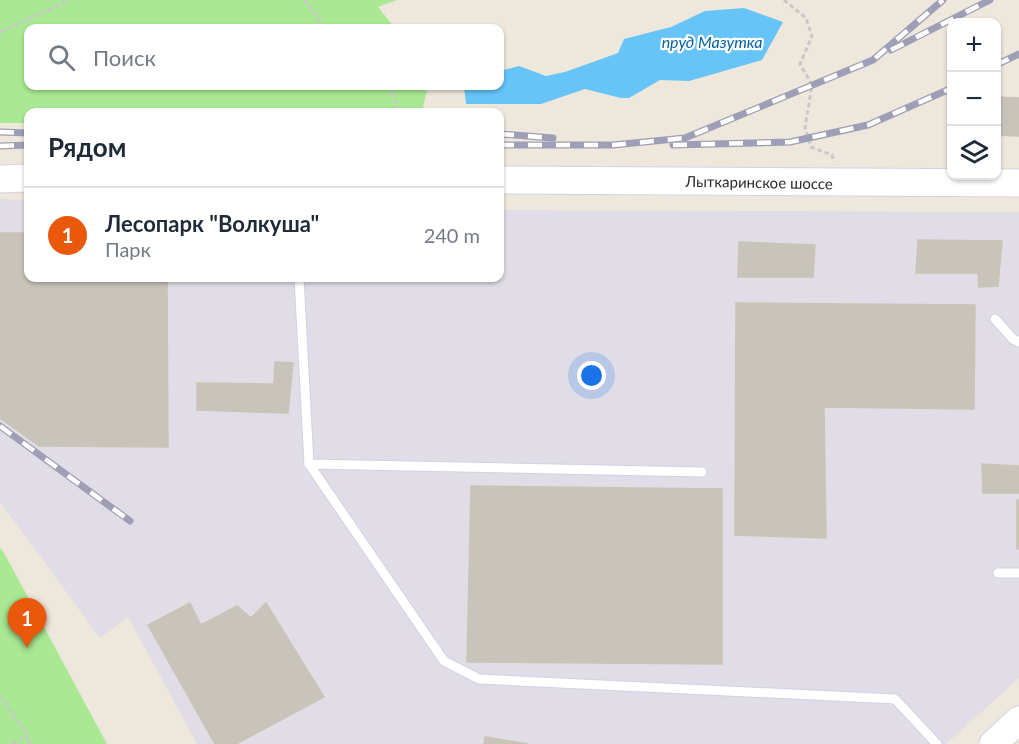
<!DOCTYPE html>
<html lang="ru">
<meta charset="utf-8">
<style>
body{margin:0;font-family:Lato,sans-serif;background:#f6f6f7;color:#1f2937}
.controls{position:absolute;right:18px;top:18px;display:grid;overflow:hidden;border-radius:12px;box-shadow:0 2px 4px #0004}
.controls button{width:54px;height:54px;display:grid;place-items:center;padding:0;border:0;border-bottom:2px solid #e0e1e3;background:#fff;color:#1f2937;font:30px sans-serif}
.you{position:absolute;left:592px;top:376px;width:21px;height:21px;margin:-15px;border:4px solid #fff;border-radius:50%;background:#1a73e8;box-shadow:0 0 0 9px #1a73e833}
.badge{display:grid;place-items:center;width:39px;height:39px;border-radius:50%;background:#ea580c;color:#fff;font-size:20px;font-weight:700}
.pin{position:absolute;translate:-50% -50px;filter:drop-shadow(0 2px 3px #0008)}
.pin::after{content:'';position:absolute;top:32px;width:21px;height:18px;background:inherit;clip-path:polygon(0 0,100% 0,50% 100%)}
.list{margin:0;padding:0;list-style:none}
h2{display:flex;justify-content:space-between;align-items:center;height:78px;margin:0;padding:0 24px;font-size:26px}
h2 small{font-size:20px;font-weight:400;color:#747a83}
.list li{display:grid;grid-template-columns:39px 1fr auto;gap:18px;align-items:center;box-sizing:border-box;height:96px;padding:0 24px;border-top:2px solid #e0e1e3}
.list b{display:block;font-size:22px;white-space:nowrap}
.list p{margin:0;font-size:20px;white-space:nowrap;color:#747a83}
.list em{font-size:20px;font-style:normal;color:#747a83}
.icon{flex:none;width:33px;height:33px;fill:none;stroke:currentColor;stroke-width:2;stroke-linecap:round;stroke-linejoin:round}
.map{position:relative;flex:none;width:1019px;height:744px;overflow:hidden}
.search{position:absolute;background:#fff;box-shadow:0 2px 4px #0004;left:24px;top:24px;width:480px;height:66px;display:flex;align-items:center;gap:15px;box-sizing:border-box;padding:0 21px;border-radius:12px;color:#747a83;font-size:22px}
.panel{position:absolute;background:#fff;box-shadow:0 2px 4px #0004;left:24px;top:108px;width:480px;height:174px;border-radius:12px}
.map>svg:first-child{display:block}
.industrial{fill:#e0dde6}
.green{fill:#a9e993}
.water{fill:#66c4f8}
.building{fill:#c9c4bb;stroke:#c9c4b5;stroke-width:1.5}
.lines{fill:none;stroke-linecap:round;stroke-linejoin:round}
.lane-casing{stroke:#d0d2e5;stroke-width:11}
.secondary-casing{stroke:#d0d2e5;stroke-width:29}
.path{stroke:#c8c8c8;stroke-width:3;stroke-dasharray:4.5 3;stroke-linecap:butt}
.lane{stroke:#fff;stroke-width:9}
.secondary{stroke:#fff;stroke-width:27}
.rail-casing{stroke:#9e9fb6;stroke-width:7}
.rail{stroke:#fff;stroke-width:4.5;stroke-dasharray:14;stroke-linecap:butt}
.labels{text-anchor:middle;stroke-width:4.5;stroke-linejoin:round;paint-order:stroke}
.street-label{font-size:15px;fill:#2b2b2b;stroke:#fff}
.water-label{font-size:16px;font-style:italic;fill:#0360a7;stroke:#fff}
</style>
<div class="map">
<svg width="1019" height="744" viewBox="0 0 1019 744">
<rect width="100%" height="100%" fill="#eee7db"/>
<polygon class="industrial" points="0,199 28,200 28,278 500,278 500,210 1019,212 1019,678 946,744 197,744 128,617 100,638 0,502"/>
<g class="green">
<polygon points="0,0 397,0 378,7 395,28 28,28 28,86 428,86 422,112 28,112 28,123 0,123"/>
<polygon points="0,548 3,551 107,744 0,744"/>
</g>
<polygon class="water" points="744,8 783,22 762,60 689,81 660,80 629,98 621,98 585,89 541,104 466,104 464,86 500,86 500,71 519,66 546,76 565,72 618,53 624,39 671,27 705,11"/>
<g class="building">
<polygon points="996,97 1019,98 1019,136 996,135"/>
<polygon points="0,233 28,233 28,278 167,278 168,447 39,446 0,418"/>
<polygon points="918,240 1002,241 998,286 979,287 978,273 916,273"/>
<polygon points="739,242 815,245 813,277 738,277"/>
<polygon points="736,303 975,305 974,409 824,407 826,538 735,535"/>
<polygon points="275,362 293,363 288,413 197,410 197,383 274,384"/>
<polygon points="982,464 1019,466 1019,493 983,493"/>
<polygon points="471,486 722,489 722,664 467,662"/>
<rect x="1017" y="500" width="2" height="49"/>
<polygon points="190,603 201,625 237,606 251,618 266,603 324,697 236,744 215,744 148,625"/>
<polygon points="485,737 528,744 484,744"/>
</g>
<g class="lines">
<defs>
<g id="lane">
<polyline points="299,278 309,464 702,472"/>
<polyline points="995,319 1013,339 1019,342"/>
<polyline points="309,464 444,661 479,679 895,699 937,744"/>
<polyline points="998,573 1019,573"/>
</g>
<g id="secondary">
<polyline points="0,179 28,178"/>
<polyline points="500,180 1019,183"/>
<polyline points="993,744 1019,720"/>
</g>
</defs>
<use href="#lane" class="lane-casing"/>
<use href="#secondary" class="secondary-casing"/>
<g class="path">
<polyline points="305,0 325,28"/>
<polyline points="784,0 806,18 812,36 800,64 812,85 805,128 811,147 832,155 834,162"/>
<polyline points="0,32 70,0"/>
<polyline points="388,86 400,112"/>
<polyline points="0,696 28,736 30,744"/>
<polyline points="12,744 28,736"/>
</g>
<use href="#lane" class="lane"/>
<use href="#secondary" class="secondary"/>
<defs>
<g id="rail">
<polyline points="891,50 990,0"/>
<polyline points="996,65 1019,54"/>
<polyline points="0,132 28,133"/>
<polyline points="500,134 553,138"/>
<polyline points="500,145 613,145 685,138 873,60 943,0"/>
<polyline points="673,145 790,142 868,125 952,88"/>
<polyline points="0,146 28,145"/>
<polyline points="0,426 130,521"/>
</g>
</defs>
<use href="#rail" class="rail-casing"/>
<use href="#rail" class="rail"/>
</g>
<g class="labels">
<g class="street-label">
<text transform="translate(759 183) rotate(1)" y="5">Лыткаринское шоссе</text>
</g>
<g class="water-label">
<text x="712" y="48">пруд Мазутка</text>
</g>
</g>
</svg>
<div class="controls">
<button>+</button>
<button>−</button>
<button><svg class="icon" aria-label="layers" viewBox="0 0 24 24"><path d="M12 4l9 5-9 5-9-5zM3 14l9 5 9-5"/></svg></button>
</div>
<div class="you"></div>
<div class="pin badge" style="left:27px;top:648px">1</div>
<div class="search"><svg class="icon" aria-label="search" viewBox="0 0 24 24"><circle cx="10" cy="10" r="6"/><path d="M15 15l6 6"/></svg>Поиск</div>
<section class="panel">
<h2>Рядом<small></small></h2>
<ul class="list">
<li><span class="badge">1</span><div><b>Лесопарк &quot;Волкуша&quot;</b><p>Парк</p></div><em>240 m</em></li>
</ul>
</section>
</div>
